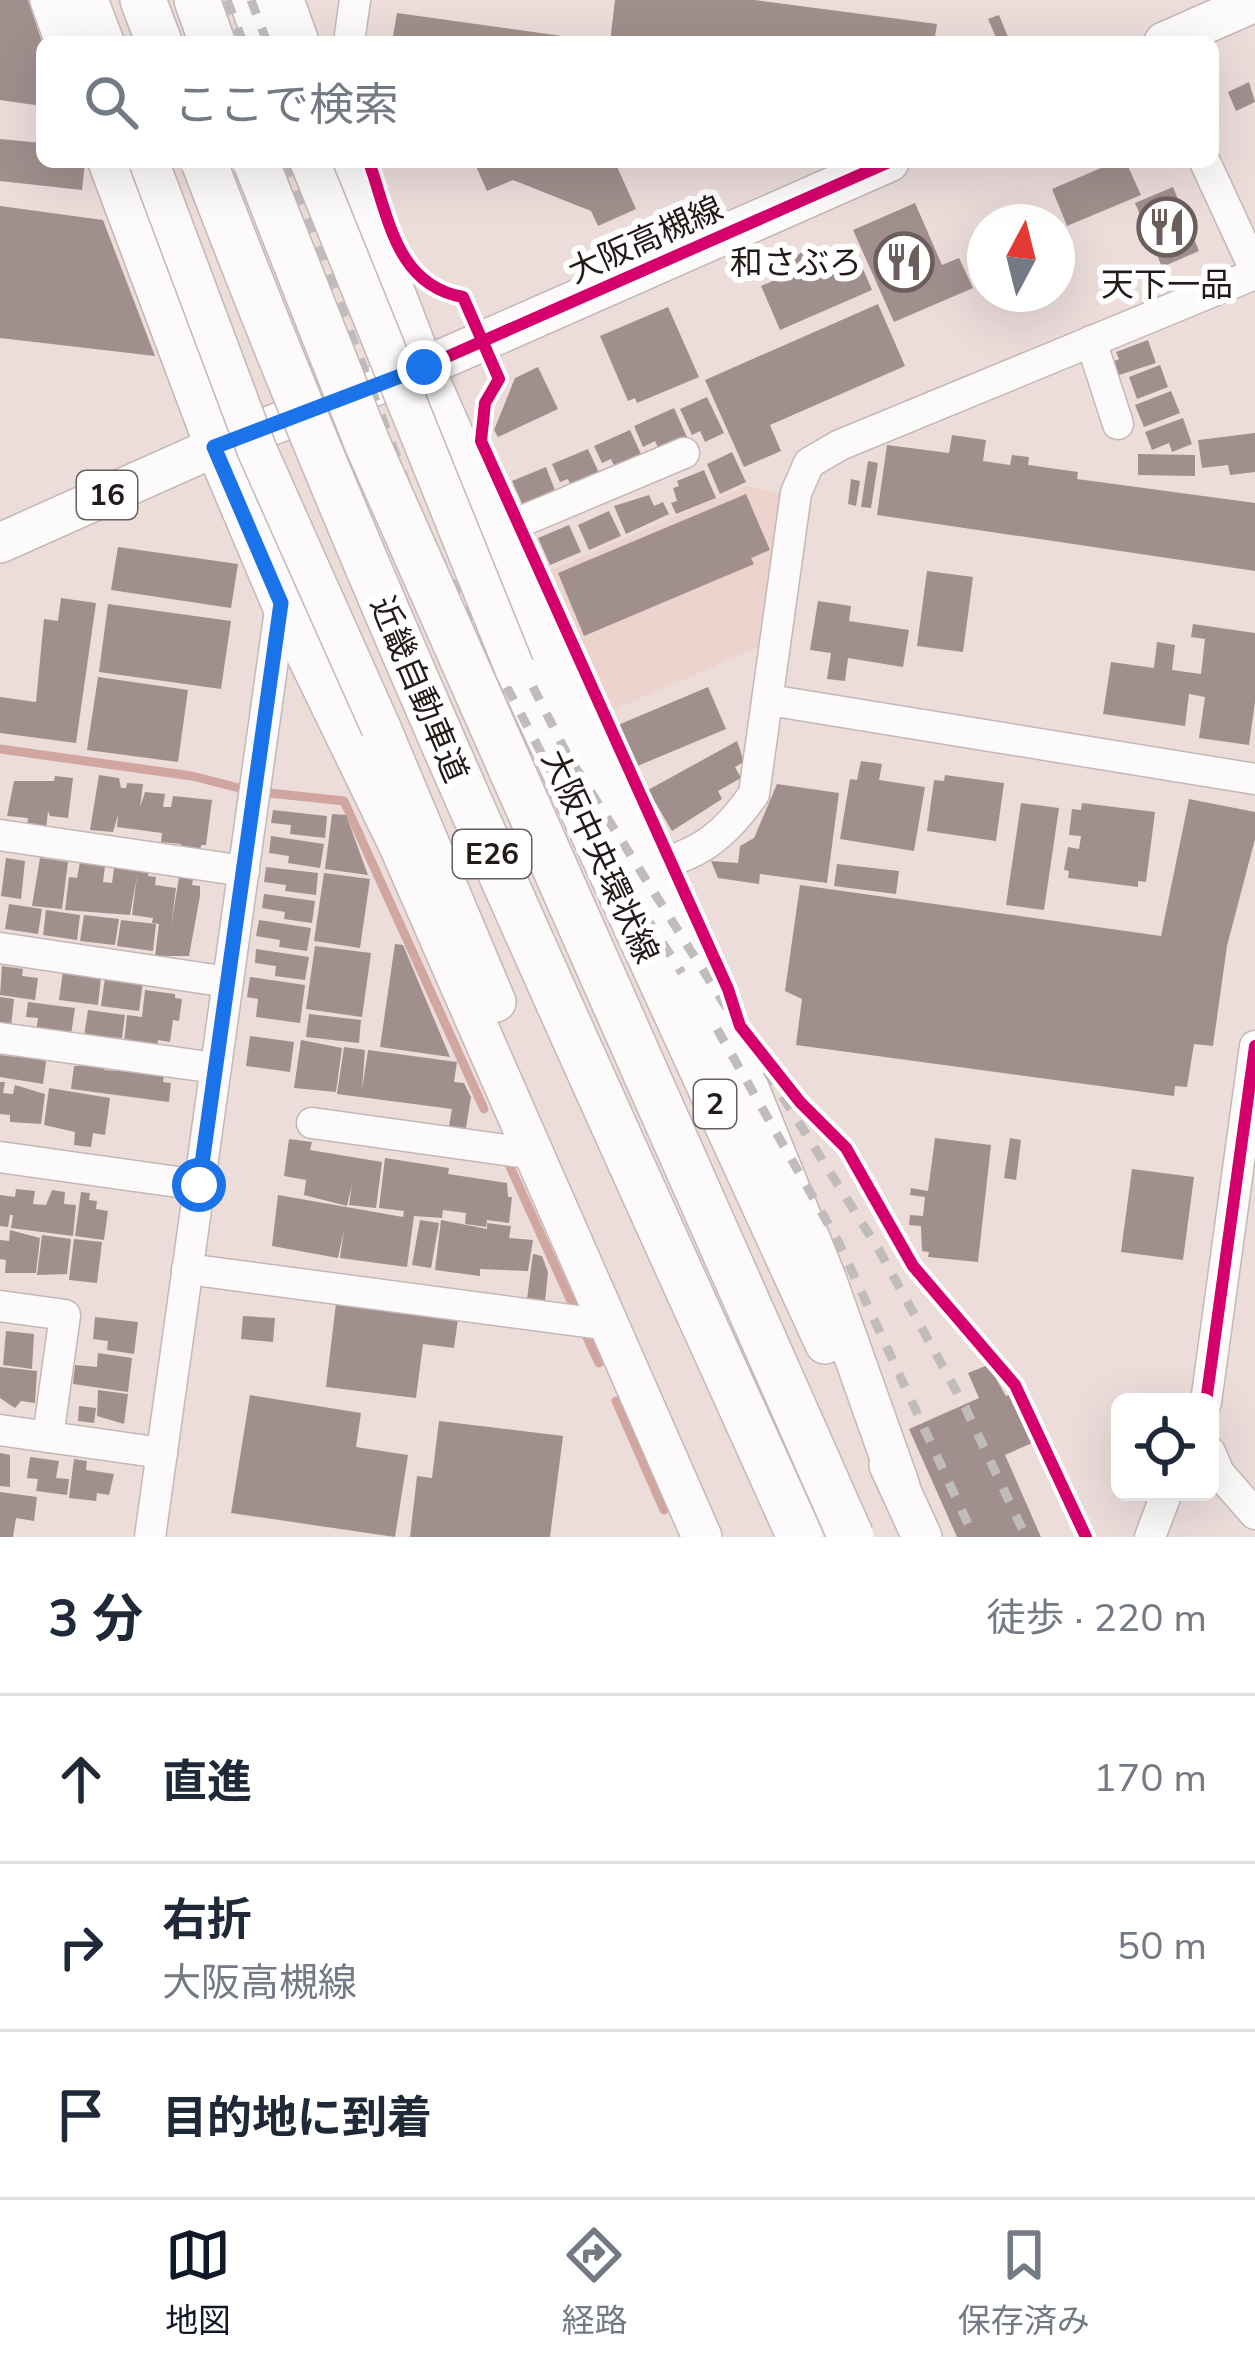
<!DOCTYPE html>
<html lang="ja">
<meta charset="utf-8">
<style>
body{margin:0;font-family:"Nunito Sans","Noto Sans JP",sans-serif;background:#f6f6f7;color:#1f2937}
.controls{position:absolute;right:36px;bottom:36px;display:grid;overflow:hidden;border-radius:18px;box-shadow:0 12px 48px #0002}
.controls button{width:108px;height:108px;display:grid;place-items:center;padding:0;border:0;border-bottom:3px solid #e0e1e3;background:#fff;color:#1f2937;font:60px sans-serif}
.compass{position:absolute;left:967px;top:204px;width:108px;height:108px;border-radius:50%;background:#fff;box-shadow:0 12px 48px #0002;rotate:7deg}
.stop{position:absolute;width:36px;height:36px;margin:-27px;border:9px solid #1a73e8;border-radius:50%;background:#fff}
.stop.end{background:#1a73e8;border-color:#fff;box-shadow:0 3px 12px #0008}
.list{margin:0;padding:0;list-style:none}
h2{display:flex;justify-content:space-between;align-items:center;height:156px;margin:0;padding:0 48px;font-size:51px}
h2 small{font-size:39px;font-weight:400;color:#747a83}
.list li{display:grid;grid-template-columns:78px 1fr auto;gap:36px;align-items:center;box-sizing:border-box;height:168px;padding:0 48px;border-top:3px solid #e0e1e3}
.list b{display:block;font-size:45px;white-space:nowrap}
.list p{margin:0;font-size:39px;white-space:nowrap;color:#747a83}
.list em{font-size:39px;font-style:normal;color:#747a83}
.icon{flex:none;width:66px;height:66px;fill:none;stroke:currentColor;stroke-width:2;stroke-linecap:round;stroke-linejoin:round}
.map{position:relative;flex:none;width:1255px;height:1537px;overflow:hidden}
.search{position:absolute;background:#fff;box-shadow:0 12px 48px #0002;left:36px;right:36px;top:36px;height:132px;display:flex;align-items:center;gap:30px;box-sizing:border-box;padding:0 42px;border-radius:18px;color:#747a83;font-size:45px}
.sheet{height:660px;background:#fff}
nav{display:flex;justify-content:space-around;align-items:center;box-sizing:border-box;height:168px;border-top:3px solid #e0e1e3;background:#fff;font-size:33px;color:#747a83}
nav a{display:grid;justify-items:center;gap:6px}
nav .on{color:#111827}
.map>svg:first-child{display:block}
.built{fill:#ecd3ce}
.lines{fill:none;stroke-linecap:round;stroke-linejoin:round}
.stream{stroke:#d1a6a0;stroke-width:9}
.building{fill:#a08f8d}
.minor-casing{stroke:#c4b8b6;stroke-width:33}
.major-casing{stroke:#c4b8b6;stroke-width:42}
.highway-casing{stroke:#c4b8b6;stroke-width:48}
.path{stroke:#c4c0c0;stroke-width:6;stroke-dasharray:9 9;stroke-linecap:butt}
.minor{stroke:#fcfafa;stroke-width:30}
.major{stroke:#fcfafa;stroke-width:39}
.highway{stroke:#fcfafa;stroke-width:45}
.rail{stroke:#c0bcbc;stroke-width:9;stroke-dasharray:15 15;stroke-linecap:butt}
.major-bridge-casing{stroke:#c4b8b6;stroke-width:42;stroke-linecap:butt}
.highway-bridge-casing{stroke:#c4b8b6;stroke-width:48;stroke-linecap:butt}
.major-bridge{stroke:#fcfafa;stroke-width:39}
.highway-bridge{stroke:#fcfafa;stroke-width:45}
.cycleway-casing{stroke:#fff;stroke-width:20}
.cycleway{stroke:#d6006c;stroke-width:12}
.route{stroke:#1a73e8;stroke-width:15}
.labels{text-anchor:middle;stroke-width:12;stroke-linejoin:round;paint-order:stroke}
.shield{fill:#fff;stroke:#665f5e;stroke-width:3}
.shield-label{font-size:30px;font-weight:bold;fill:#241b19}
.street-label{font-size:33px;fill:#241b19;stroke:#fff}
.poi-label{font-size:33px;fill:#241b19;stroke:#fff;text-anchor:end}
</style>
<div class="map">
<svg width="1255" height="1537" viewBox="0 0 1255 1537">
<rect width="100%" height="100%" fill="#ecdddb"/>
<polygon class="built" points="746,486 781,493 759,647 613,710 551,570"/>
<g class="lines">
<g class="stream">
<polyline points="0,749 192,776 243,789"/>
<polyline points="269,793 344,801 484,1109"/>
<polyline points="507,1160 575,1310"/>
<polyline points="585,1333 599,1363"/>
<polyline points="616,1401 664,1510"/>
</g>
</g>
<g class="building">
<polygon points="0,0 28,0 42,42 42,106 0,100"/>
<polygon points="615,0 755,0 937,24 934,42 610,42"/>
<polygon points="397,13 584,39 584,42 392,42"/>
<polygon points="999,15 1010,42 998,42 988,19"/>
<polygon points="1249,82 1255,102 1236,111 1228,92"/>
<polygon points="0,139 42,143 42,162 85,162 82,190 0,181"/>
<polygon points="474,162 615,162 636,209 598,226 591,211 513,180 487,191"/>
<polygon points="1115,162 1126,162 1141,195 1067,226 1052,189"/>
<polygon points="1173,187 1199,251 1162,267 1135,203"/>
<polygon points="915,203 942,265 959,258 973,288 894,322 853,230"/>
<polygon points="0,206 103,220 155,356 0,338"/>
<polygon points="811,245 818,261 853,246 872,290 780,330 761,286 799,270 794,258"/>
<polygon points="878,304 905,366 770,425 781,451 744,467 705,380"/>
<polygon points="668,307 699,377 637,403 635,398 628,401 600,336"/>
<polygon points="1148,340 1156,363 1119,375 1114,361 1119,359 1116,352"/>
<polygon points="1160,365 1168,387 1137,399 1129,377"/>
<polygon points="538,367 558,409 498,437 494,430 515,378"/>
<polygon points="1171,391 1180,413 1144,427 1135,405"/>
<polygon points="707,397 724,433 705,442 700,431 692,435 680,409"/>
<polygon points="674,408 687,437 659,450 655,441 643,447 634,426"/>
<polygon points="1183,418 1192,444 1172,452 1169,443 1152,450 1145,432"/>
<polygon points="630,430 642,456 615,468 611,459 602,463 594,446"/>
<polygon points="1255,433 1255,472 1230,475 1228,465 1202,468 1198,440"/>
<polygon points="952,435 986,440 983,461 1010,465 1012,455 1029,457 1028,465 1078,472 1077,479 1255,503 1255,571 877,515 887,445 949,453"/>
<polygon points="588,449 599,473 571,486 568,479 560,482 552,464"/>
<polygon points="732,452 746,482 720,494 707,464"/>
<polygon points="1138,454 1195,455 1195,476 1138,475"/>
<polygon points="868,461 878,463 871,508 861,507"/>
<polygon points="546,467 556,493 523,506 512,481"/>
<polygon points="704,470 716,498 676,514 671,503 677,501 673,488 679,486 677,481"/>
<polygon points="851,479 860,481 856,506 848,504"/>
<polygon points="746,494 770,550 751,558 754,564 584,636 558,573"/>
<polygon points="649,495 654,506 663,502 669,514 626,534 614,506"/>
<polygon points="609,511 621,536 589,550 578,525"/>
<polygon points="569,525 581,552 550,565 538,538"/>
<polygon points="118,547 238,564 231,608 111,590"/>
<polygon points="927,571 973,577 963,652 917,646"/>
<polygon points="61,598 96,603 76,743 0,733 0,697 36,702 44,619 58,621"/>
<polygon points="818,601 851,606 849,621 909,630 903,667 848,658 845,681 827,679 831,653 810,650"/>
<polygon points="108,604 231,621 221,689 99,672"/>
<polygon points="1193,624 1255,633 1255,702 1249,745 1199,738 1205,697 1189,694 1185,726 1103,714 1111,662 1154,668 1157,642 1175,645 1172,670 1201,674 1205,639 1191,637"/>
<polygon points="98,677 188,690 178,762 87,750"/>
<polygon points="708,687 726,729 635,767 618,725"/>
<polygon points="737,741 744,762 735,767 741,778 718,791 722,799 672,831 648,790"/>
<polygon points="861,761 882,764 879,780 925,787 914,851 840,839 850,779 857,780"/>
<polygon points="99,775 119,778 121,788 126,788 127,783 143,784 140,807 145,792 165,794 163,807 171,807 173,796 212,800 206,845 201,845 200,852 181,850 181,844 161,842 162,833 117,827 118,815 113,832 90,830"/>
<polygon points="945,775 1004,783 996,841 927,831 934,780 944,781"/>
<polygon points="55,776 73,778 68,818 50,816 48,811 46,829 27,827 28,818 7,816 14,781 54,781"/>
<polygon points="777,784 839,793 827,883 760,874 759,884 718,878 711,861 738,863 740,846 754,838"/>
<polygon points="1189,799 1255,812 1255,839 1227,946 1213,1046 1194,1044 1187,1087 1175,1086 1174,1096 796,1045 802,999 785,991 800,885 1161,936"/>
<polygon points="1021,803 1059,808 1044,910 1006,905"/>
<polygon points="1082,803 1155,812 1146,882 1138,881 1138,887 1068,878 1069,871 1064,870 1068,847 1079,849 1081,836 1069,835 1072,809 1081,810"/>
<polygon points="273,810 327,816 325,838 290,834 291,825 271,823"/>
<polygon points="332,814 346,815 368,875 325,869"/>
<polygon points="271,836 324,844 320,868 288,863 289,856 269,853"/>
<polygon points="6,858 25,861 21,899 1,896"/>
<polygon points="40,858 68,862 62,909 32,906"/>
<polygon points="80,862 105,866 103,882 112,883 114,868 149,868 148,876 156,877 155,885 176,888 171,927 179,877 193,879 192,885 200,886 200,896 189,956 155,956 159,924 152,923 153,918 132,915 137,876 130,915 65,910 69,877 77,878"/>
<polygon points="837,864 899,871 896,894 834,886"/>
<polygon points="266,867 318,873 316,895 285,891 286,885 264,882"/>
<polygon points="324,873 370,879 360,948 314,941"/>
<polygon points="264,894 315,901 312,923 284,919 285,912 262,908"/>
<polygon points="9,904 42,909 38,934 5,929"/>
<polygon points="46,910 80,915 77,940 43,935"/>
<polygon points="84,915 119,919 115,945 80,941"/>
<polygon points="121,920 156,924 153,951 117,946"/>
<polygon points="259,920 311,928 307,951 279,947 280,940 256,936"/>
<polygon points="395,944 403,945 450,1057 380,1047"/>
<polygon points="315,946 371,953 362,1017 306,1009"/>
<polygon points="256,949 309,957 305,980 275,976 276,966 255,963"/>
<polygon points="2,966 23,969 22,976 38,978 35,1000 0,995"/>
<polygon points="63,971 101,977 98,1005 59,1000"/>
<polygon points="250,977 305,985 300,1023 256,1017 258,999 247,997"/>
<polygon points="105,978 143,982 139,1011 101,1006"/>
<polygon points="145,990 175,994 175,998 182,999 179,1021 173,1020 170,1042 158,1040 157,1046 124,1042 127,1015 142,1017"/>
<polygon points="0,997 14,999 11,1027 0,1025"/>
<polygon points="28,1002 75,1008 71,1035 36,1031 38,1018 26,1017"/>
<polygon points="88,1010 125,1015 122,1038 84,1036"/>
<polygon points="309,1014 361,1020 359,1043 306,1037"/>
<polygon points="250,1036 294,1042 290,1072 246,1066"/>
<polygon points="301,1040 342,1048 336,1092 294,1088"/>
<polygon points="344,1047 365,1050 362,1090 368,1050 457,1062 454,1082 464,1083 471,1097 466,1128 449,1126 452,1109 337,1094"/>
<polygon points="16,1054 42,1057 46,1062 43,1084 0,1077 0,1055 16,1057"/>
<polygon points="79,1062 105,1066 104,1070 164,1074 163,1082 171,1083 169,1102 71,1089 74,1066 79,1066"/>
<polygon points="0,1082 5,1082 3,1093 13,1094 15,1085 45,1094 41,1124 10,1122 10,1115 0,1114"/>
<polygon points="49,1088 110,1098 105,1135 93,1133 91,1147 74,1145 75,1132 44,1125"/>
<polygon points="935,1138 991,1145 978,1262 928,1257 929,1252 922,1251 921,1226 909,1225 910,1215 923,1216 925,1197 910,1195 911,1188 928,1191"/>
<polygon points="1010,1138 1021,1140 1016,1180 1004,1178"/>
<polygon points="289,1139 312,1142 310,1150 382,1162 376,1208 349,1205 352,1184 347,1206 304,1195 306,1180 284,1176"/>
<polygon points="385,1158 449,1168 448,1174 507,1183 508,1197 512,1197 509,1223 487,1220 486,1227 465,1224 466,1213 443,1210 442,1218 414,1216 407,1267 340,1258 344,1230 338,1258 272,1246 278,1195 403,1217 404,1211 379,1208"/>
<polygon points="1132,1169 1194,1177 1183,1260 1121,1252"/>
<polygon points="16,1189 35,1191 33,1204 46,1205 52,1190 65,1192 64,1204 76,1205 73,1236 11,1228 13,1215 10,1215 8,1227 0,1226 0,1195 15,1197"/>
<polygon points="81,1192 90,1193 89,1200 97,1201 96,1209 108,1211 104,1240 75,1236"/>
<polygon points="420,1220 439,1223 431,1268 412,1265"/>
<polygon points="441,1220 487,1229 487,1223 511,1226 509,1238 533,1240 528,1271 480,1269 480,1276 435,1270"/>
<polygon points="10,1230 40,1238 36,1273 5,1273 6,1260 0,1259 0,1240 9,1241"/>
<polygon points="42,1235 71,1239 67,1274 37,1275"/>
<polygon points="74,1239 102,1242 97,1283 69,1280"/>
<polygon points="533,1254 542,1256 548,1272 545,1301 527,1299"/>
<polygon points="336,1303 458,1319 454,1348 423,1344 416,1398 326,1387"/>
<polygon points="243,1316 275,1318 273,1342 241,1339"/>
<polygon points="95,1317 138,1322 134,1354 107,1350 108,1341 93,1339"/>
<polygon points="6,1331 34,1334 32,1369 3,1365"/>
<polygon points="98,1353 132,1358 128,1392 73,1384 75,1365 97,1367"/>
<polygon points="988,1365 1006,1396 1011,1394 1032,1443 1005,1455 1041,1537 957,1537 909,1429 979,1398 968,1373"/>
<polygon points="0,1367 37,1371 35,1403 21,1401 15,1408 0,1398"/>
<polygon points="98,1390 128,1394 124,1424 97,1416"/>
<polygon points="250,1395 361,1413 356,1447 408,1455 395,1537 231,1513"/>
<polygon points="79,1406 96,1408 94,1423 78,1421"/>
<polygon points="439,1421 563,1436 550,1537 410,1537 417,1476 432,1478"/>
<polygon points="0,1453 10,1455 10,1487 0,1486"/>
<polygon points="30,1457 59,1461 56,1478 69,1479 67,1495 36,1491 38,1479 27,1478"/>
<polygon points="74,1459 87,1461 86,1470 114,1474 109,1495 97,1493 96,1501 69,1498"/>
<polygon points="0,1492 37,1497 34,1521 16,1518 13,1537 0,1537"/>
</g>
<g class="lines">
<defs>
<g id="minor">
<polyline points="349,42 355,0"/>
<polyline points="1205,162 1255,270"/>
<polyline points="1091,341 1118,424"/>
<polyline points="496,532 684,453"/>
<polyline points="769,700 1255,779"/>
<polyline points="0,835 244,871"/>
<path d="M644,868C698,856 723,838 754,794L796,493L809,463L840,445L1255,274"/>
<polyline points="0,948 228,982"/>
<polyline points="0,1038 216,1068"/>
<polyline points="312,1123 534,1154"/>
<polyline points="0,1157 199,1185"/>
<polyline points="187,1269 609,1325"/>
<polyline points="0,1306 65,1315 48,1437"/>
<polyline points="1206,1402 1255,1046"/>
<polyline points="0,1430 162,1453"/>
<polyline points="1210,1452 1219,1473 1255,1514"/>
<polyline points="150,1537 281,603"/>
<polyline points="1150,1537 1167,1492"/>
</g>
<g id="major">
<polyline points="50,0 65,42"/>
<polyline points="88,0 104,42"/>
<polyline points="249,0 264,42"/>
<polyline points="284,0 299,42"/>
<polyline points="1164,42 1255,2"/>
<polyline points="108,162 215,447 281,603 398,844 702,1537"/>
<polyline points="345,162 424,367 644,868 745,1078 826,1278 900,1486"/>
<polyline points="0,543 215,447 424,367 889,162"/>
<polyline points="514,667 825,1344"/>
<polyline points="381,728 496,1002"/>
<polyline points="889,1465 922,1537"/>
</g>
<g id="highway">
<polyline points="143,0 159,42"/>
<polyline points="197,0 212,42"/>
</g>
</defs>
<use href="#minor" class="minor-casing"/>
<use href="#major" class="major-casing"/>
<use href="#highway" class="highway-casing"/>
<g class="path">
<polyline points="427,285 463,297"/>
<polyline points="482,416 499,379"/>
<polyline points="786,1084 846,1148 913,1266 1015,1385 1086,1537"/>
</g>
<use href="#minor" class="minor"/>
<use href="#major" class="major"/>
<use href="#highway" class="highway"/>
<g class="rail">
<polyline points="227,0 243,42"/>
<polyline points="251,0 267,42"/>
<polyline points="287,162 422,525 547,764 682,973"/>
<polyline points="312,162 447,518 567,754 879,1250 965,1407 1026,1537"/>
<polyline points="717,1029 838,1241 974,1537"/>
</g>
<defs>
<g id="major-bridge">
<polyline points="149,162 257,450 381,728"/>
<polyline points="310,162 514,667"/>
</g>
<g id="highway-bridge">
<path d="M204,162C383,629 595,1082 800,1537"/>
<polyline points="256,162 367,443 851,1537"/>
</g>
</defs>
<use href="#major-bridge" class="major-bridge-casing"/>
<use href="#highway-bridge" class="highway-bridge-casing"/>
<use href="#major-bridge" class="major-bridge"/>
<use href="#highway-bridge" class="highway-bridge"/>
<defs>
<g id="cycleway">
<path d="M369,162C389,218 396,285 463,297L499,379L485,403L481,441L728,989L740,1026L800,1102L846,1148L913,1266L1015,1385L1086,1537"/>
<polyline points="424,367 889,162"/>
<polyline points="1206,1402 1255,1046"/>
</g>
</defs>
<use href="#cycleway" class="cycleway-casing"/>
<use href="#cycleway" class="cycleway"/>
</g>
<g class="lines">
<polyline class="route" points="199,1185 281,603 214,447 424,367"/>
</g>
<defs>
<symbol id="restaurant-ring" viewBox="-11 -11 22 22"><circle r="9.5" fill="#fff" stroke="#6a5f5d" stroke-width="1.5"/><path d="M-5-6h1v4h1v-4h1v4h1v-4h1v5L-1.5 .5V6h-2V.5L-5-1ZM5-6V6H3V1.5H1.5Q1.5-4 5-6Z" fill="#6a5f5d"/></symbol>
</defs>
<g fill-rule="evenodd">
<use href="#restaurant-ring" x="1134" y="194" width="66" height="66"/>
<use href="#restaurant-ring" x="871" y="229" width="66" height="66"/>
</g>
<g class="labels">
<g class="shield">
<rect x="77" y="471" width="60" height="48" rx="9"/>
<rect x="453" y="830" width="78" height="48" rx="9"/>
<rect x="694" y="1080" width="42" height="48" rx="9"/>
</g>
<g class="shield-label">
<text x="107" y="505">16</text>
<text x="492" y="864">E26</text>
<text x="715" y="1114">2</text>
</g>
<g class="street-label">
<text transform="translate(645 239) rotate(-24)" y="12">大阪高槻線</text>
<text transform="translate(420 689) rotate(67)" y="12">近畿自動車道</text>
<text transform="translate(601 856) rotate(65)" y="12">大阪中央環状線</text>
</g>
<g class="poi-label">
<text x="862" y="274">和さぶろ</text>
<text x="1167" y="296" text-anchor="middle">天下一品</text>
</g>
</g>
</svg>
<div class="controls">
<button><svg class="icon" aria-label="locate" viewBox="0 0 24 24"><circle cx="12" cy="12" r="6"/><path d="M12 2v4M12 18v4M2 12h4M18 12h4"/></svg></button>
</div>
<svg class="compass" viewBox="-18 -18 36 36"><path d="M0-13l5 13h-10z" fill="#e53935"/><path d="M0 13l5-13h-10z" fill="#747a83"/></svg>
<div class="stop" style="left:199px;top:1185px"></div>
<div class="stop end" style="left:424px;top:367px"></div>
<div class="search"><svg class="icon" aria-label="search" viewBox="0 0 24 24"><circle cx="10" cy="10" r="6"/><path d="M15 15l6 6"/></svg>ここで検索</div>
</div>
<section class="sheet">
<h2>3 分<small>徒歩 · 220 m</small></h2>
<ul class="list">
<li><svg class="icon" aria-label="ahead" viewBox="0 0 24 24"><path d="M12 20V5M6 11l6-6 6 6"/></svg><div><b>直進</b></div><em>170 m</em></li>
<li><svg class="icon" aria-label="right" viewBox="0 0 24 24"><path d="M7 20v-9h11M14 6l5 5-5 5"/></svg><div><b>右折</b><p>大阪高槻線</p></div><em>50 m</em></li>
<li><svg class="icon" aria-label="arrive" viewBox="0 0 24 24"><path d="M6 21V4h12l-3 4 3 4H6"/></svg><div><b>目的地に到着</b></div></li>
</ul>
</section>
<nav>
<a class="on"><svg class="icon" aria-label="map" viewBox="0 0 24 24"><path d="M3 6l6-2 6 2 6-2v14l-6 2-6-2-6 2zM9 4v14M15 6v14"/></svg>地図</a>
<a><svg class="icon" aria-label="directions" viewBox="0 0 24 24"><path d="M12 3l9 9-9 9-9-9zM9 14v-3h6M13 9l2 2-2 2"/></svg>経路</a>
<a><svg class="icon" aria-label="saved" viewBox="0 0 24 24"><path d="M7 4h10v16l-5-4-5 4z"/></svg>保存済み</a>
</nav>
